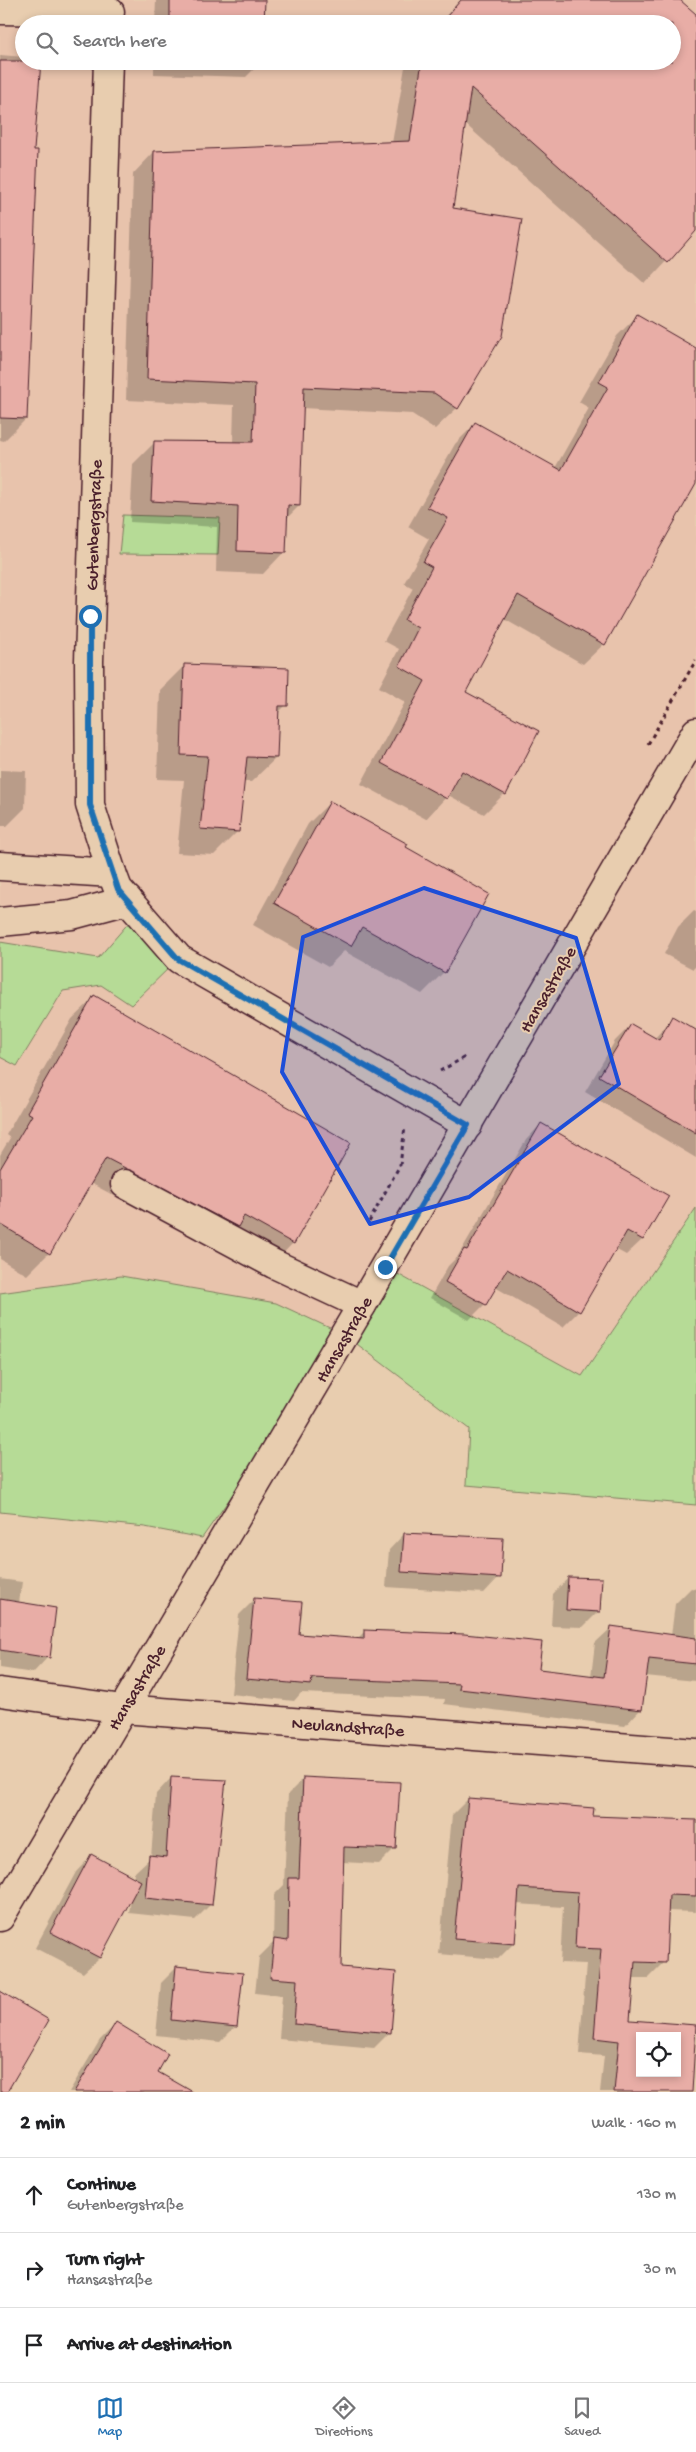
<!DOCTYPE html>
<meta charset="utf-8">
<style>
body{margin:0;font-family:"Gochi Hand",sans-serif;background:#f6f6f6;color:#202124}
.controls{position:absolute;right:15px;bottom:15px;display:grid;overflow:hidden;border-radius:0px;box-shadow:0 2px 8px #0003}
.controls button{width:45px;height:45px;display:grid;place-items:center;padding:0;border:0;border-bottom:1px solid #e0e0e0;background:#fff;color:#202124;font:25px sans-serif}
.stop{position:absolute;width:15px;height:15px;margin:-11px;border:4px solid #1f6fb2;border-radius:50%;background:#fff}
.stop.end{background:#1f6fb2;border-color:#fff;box-shadow:0 1px 5px #0008}
.list{margin:0;padding:0;list-style:none}
h2{display:flex;justify-content:space-between;align-items:center;height:65px;margin:0;padding:0 20px;font-size:21px}
h2 small{font-size:16px;font-weight:400;color:#757577}
.list li{display:grid;grid-template-columns:32px 1fr auto;gap:15px;align-items:center;box-sizing:border-box;height:75px;padding:0 20px;border-top:1px solid #e0e0e0}
.list b{display:block;font-size:19px;white-space:nowrap}
.list p{margin:0;font-size:16px;white-space:nowrap;color:#757577}
.list em{font-size:16px;font-style:normal;color:#757577}
.icon{flex:none;width:28px;height:28px;fill:none;stroke:currentColor;stroke-width:2;stroke-linecap:round;stroke-linejoin:round}
.map{position:relative;flex:none;width:696px;height:2092px;overflow:hidden}
.search{position:absolute;background:#fff;box-shadow:0 2px 8px #0003;left:15px;right:15px;top:15px;height:55px;display:flex;align-items:center;gap:12px;box-sizing:border-box;padding:0 18px;border-radius:28px;color:#757577;font-size:19px}
.sheet{height:290px;background:#fff}
nav{display:flex;justify-content:space-around;align-items:center;box-sizing:border-box;height:70px;border-top:1px solid #e0e0e0;background:#fff;font-size:14px;color:#757577}
nav a{display:grid;justify-items:center;gap:2px}
nav .on{color:#1f6fb2}
.map>svg:first-child{display:block}
.built{fill:#e8c3ac;fill-rule:evenodd}
.green{fill:#b6db96;stroke:#807d60}
.shadow{fill:#0003;fill-rule:evenodd}
.building{fill:#e8ada6;stroke:#4a1f2b;fill-rule:evenodd}
.lines{fill:none;stroke-linecap:round;stroke-linejoin:round}
.minor-casing{stroke:#4a1f2b;stroke-width:31}
.path{stroke:#4a1f2b;stroke-width:3;stroke-dasharray:4 4;stroke-linecap:butt}
.minor{stroke:#e8cdaf;stroke-width:28}
.route{stroke:#1f6fb2;stroke-width:6}
.marked{fill:#1d4ed8;fill-opacity:0.2;stroke:#1d4ed8;stroke-width:4;stroke-linejoin:round}
.labels{text-anchor:middle;stroke-width:4;stroke-linejoin:round;paint-order:stroke}
.street-label{font-size:18px;fill:#4a1f2b;stroke:#e8cdaf}
</style>
<div class="map">
<svg width="696" height="2092" viewBox="0 0 696 2092">
<rect width="100%" height="100%" fill="#e8cdaf"/>
<filter id="ink" filterUnits="userSpaceOnUse"><feTurbulence type="fractalNoise" baseFrequency=".02" numOctaves="2"/><feDisplacementMap in="SourceGraphic" scale="10" xChannelSelector="R" yChannelSelector="G"/><feConvolveMatrix kernelMatrix="1 2 1 2 8 2 1 2 1" color-interpolation-filters="sRGB"/></filter>
<g filter="url(#ink)">
<path class="built" d="M0,0H696V1208L582,1376L385,1267L345,1335L121,1276L0,1293ZM24,24H672V61H24Z"/>
<g class="green">
<polygon points="123,515 220,518 218,555 119,554"/>
<polygon points="138,912 178,959 131,1005 101,985 63,991 17,1066 0,1057 0,942 98,958"/>
<polygon points="696,1208 696,1505 466,1485 469,1429 345,1335 202,1538 145,1527 0,1512 0,1293 121,1276 276,1303 345,1335 385,1267 582,1376"/>
</g>
<g class="shadow">
<polygon points="156,0 264,0 263,24 155,24"/>
<polygon points="460,0 678,0 696,16 696,229 645,284 464,123 451,209 457,408 435,429 412,414 302,408 299,506 286,519 284,552 263,574 216,572 217,527 130,522 133,464 154,443 233,443 234,405 126,400 133,174 154,152 392,143 406,61 672,61 672,24 439,24"/>
<polygon points="0,55 24,57 32,151 26,419 4,441 0,440"/>
<polygon points="154,61 262,61 246,77 154,74"/>
<polygon points="637,316 696,349 696,481 604,644 583,664 504,619 465,692 504,794 484,814 448,795 426,819 361,784 405,702 379,687 399,649 384,641 413,588 404,583 429,539 408,527 455,444 476,423 555,468 589,408 579,402 617,336"/>
<polygon points="185,665 286,705 277,714 276,758 251,782 243,782 238,831 214,855 177,853 184,780 157,779 160,690"/>
<polygon points="0,770 26,771 25,808 7,826 0,826"/>
<polygon points="330,802 404,848 444,972 422,994 344,951 328,967 253,925 308,824"/>
<polygon points="694,911 696,912 696,966 693,969 664,954 678,927"/>
<polygon points="95,997 350,1144 293,1243 271,1266 224,1239 215,1248 90,1183 49,1253 27,1275 0,1259 0,1155 10,1138 6,1135 72,1019"/>
<polygon points="673,1018 696,1032 696,1158 585,1092 615,1041 631,1025 654,1039"/>
<polygon points="541,1124 667,1197 642,1240 626,1255 615,1249 579,1311 563,1327 495,1287 485,1304 469,1320 430,1298 448,1266 458,1256 526,1140"/>
<polygon points="404,1534 499,1577 484,1593 386,1587 389,1550"/>
<polygon points="568,1578 599,1611 583,1627 551,1626 553,1594"/>
<polygon points="0,1579 22,1582 19,1603 48,1657 33,1673 0,1668"/>
<polygon points="691,1588 696,1589 696,1681 645,1676 640,1710 625,1726 444,1704 445,1699 301,1693 294,1701 231,1694 239,1615 255,1599 297,1635 356,1640 365,1631 537,1670 591,1677 595,1643 611,1628 671,1636 675,1604"/>
<polygon points="171,1778 211,1904 195,1920 129,1913 131,1898 99,1958 83,1973 35,1948 76,1872 91,1856 133,1878 134,1873 151,1857 156,1794"/>
<polygon points="304,1778 395,1848 379,1864 342,1862 340,1968 390,2032 374,2048 279,2039 282,1996 255,1993 259,1957 273,1943 274,1895 284,1885 288,1794"/>
<path d="M468,1799L592,1817L696,1822V1912L667,1911L664,1962L648,1978H633L629,2021L696,2026L691,2092H600L604,2056L579,2054L586,1964L560,1963L563,1907L517,1904L513,1944L498,1959L439,1954L452,1815ZM640,2036H677V2073H640Z"/>
<polygon points="177,1967 236,2026 220,2042 156,2035 161,1983"/>
<polygon points="116,2024 156,2073 190,2092 69,2092 100,2040"/>
</g>
<g class="building">
<polygon points="170,0 265,0 264,24 170,24"/>
<polygon points="461,0 680,0 696,14 696,231 668,263 471,88 453,208 522,219 502,336 458,409 434,393 304,387 300,506 288,505 286,553 237,551 238,506 151,501 154,441 253,442 255,384 147,379 154,151 410,141 422,61 672,61 672,24 440,24"/>
<polygon points="0,61 41,61 34,150 38,150 27,419 0,418"/>
<polygon points="637,314 696,348 696,484 605,645 518,595 466,692 539,731 506,795 462,771 447,799 381,763 425,681 399,666 418,628 404,620 432,567 423,562 448,518 427,507 475,422 561,470 608,387 599,382"/>
<polygon points="184,664 289,668 288,706 279,706 277,758 247,757 239,832 200,829 208,756 181,755"/>
<polygon points="330,801 408,844 406,847 489,894 445,973 362,927 351,946 274,903"/>
<polygon points="94,995 351,1143 294,1244 244,1216 238,1227 106,1158 50,1254 0,1224 0,1169 32,1115 27,1112"/>
<polygon points="672,1016 696,1030 696,1133 599,1076 631,1024 659,1040"/>
<polygon points="541,1123 669,1196 643,1240 627,1231 580,1312 507,1269 486,1305 445,1282 464,1249 467,1250"/>
<polygon points="404,1533 503,1538 501,1578 401,1572"/>
<polygon points="568,1577 602,1578 600,1612 566,1610"/>
<polygon points="254,1598 302,1602 299,1634 364,1639 364,1630 464,1634 542,1642 539,1669 604,1677 611,1626 696,1638 696,1664 649,1659 642,1710 459,1689 460,1684 312,1678 311,1685 246,1679"/>
<polygon points="0,1599 56,1608 50,1658 0,1650"/>
<polygon points="171,1777 226,1780 212,1905 145,1898 149,1855 166,1857"/>
<polygon points="303,1777 400,1782 396,1849 344,1847 341,1967 396,1972 391,2033 294,2024 297,1980 270,1978 274,1939 288,1941 289,1878 299,1878"/>
<path d="M468,1798L594,1808L593,1816L696,1820V1896L669,1895L666,1963L635,1962L630,2020L696,2025L692,2092H614L619,2041L594,2038L601,1949L575,1948L578,1892L519,1888L515,1944L454,1939ZM640,2036H677V2073H640Z"/>
<polygon points="91,1854 141,1881 100,1958 50,1932"/>
<polygon points="176,1966 243,1973 237,2027 171,2020"/>
<polygon points="0,1991 49,2020 7,2092 0,2092"/>
<polygon points="116,2022 168,2054 158,2072 193,2092 74,2092"/>
</g>
<g class="lines">
<defs>
<g id="minor">
<polyline points="0,10 110,12"/>
<polyline points="108,61 89,661 90,805 112,873 118,889 179,959 468,1125"/>
<polyline points="0,866 112,873"/>
<polyline points="0,922 72,915 128,900"/>
<polyline points="125,1184 274,1264 362,1305"/>
<polyline points="0,1692 123,1709 696,1753"/>
<polyline points="0,1917 362,1305 696,732"/>
</g>
</defs>
<use href="#minor" class="minor-casing"/>
<g class="path">
<polyline points="648,744 696,660"/>
<polyline points="440,1071 467,1056"/>
<polyline points="369,1222 400,1165 405,1127"/>
</g>
<use href="#minor" class="minor"/>
</g>
</g>
<g class="lines" filter="url(#ink)">
<polyline class="route" points="90,616 90,805 118,889 178,959 468,1125 385,1267"/>
</g>
<path class="marked" d="M424,888L576,938L619,1084L469,1197L370,1224L282,1072L303,937Z"/>
<g class="labels">
<g class="street-label">
<text transform="translate(93 525) rotate(-88)" y="6">Gutenbergstraße</text>
<text transform="translate(547 989) rotate(-60)" y="6">Hansastraße</text>
<text transform="translate(343 1339) rotate(-60)" y="6">Hansastraße</text>
<text transform="translate(136 1687) rotate(-59)" y="6">Hansastraße</text>
<text transform="translate(348 1726) rotate(4)" y="6">Neulandstraße</text>
</g>
</g>
</svg>
<div class="controls">
<button><svg class="icon" aria-label="locate" viewBox="0 0 24 24"><circle cx="12" cy="12" r="6"/><path d="M12 2v4M12 18v4M2 12h4M18 12h4"/></svg></button>
</div>
<div class="stop" style="left:90px;top:616px"></div>
<div class="stop end" style="left:385px;top:1267px"></div>
<div class="search"><svg class="icon" aria-label="search" viewBox="0 0 24 24"><circle cx="10" cy="10" r="6"/><path d="M15 15l6 6"/></svg>Search here</div>
</div>
<section class="sheet">
<h2>2 min<small>Walk · 160 m</small></h2>
<ul class="list">
<li><svg class="icon" aria-label="ahead" viewBox="0 0 24 24"><path d="M12 20V5M6 11l6-6 6 6"/></svg><div><b>Continue</b><p>Gutenbergstraße</p></div><em>130 m</em></li>
<li><svg class="icon" aria-label="right" viewBox="0 0 24 24"><path d="M7 20v-9h11M14 6l5 5-5 5"/></svg><div><b>Turn right</b><p>Hansastraße</p></div><em>30 m</em></li>
<li><svg class="icon" aria-label="arrive" viewBox="0 0 24 24"><path d="M6 21V4h12l-3 4 3 4H6"/></svg><div><b>Arrive at destination</b></div></li>
</ul>
</section>
<nav>
<a class="on"><svg class="icon" aria-label="map" viewBox="0 0 24 24"><path d="M3 6l6-2 6 2 6-2v14l-6 2-6-2-6 2zM9 4v14M15 6v14"/></svg>Map</a>
<a><svg class="icon" aria-label="directions" viewBox="0 0 24 24"><path d="M12 3l9 9-9 9-9-9zM9 14v-3h6M13 9l2 2-2 2"/></svg>Directions</a>
<a><svg class="icon" aria-label="saved" viewBox="0 0 24 24"><path d="M7 4h10v16l-5-4-5 4z"/></svg>Saved</a>
</nav>
